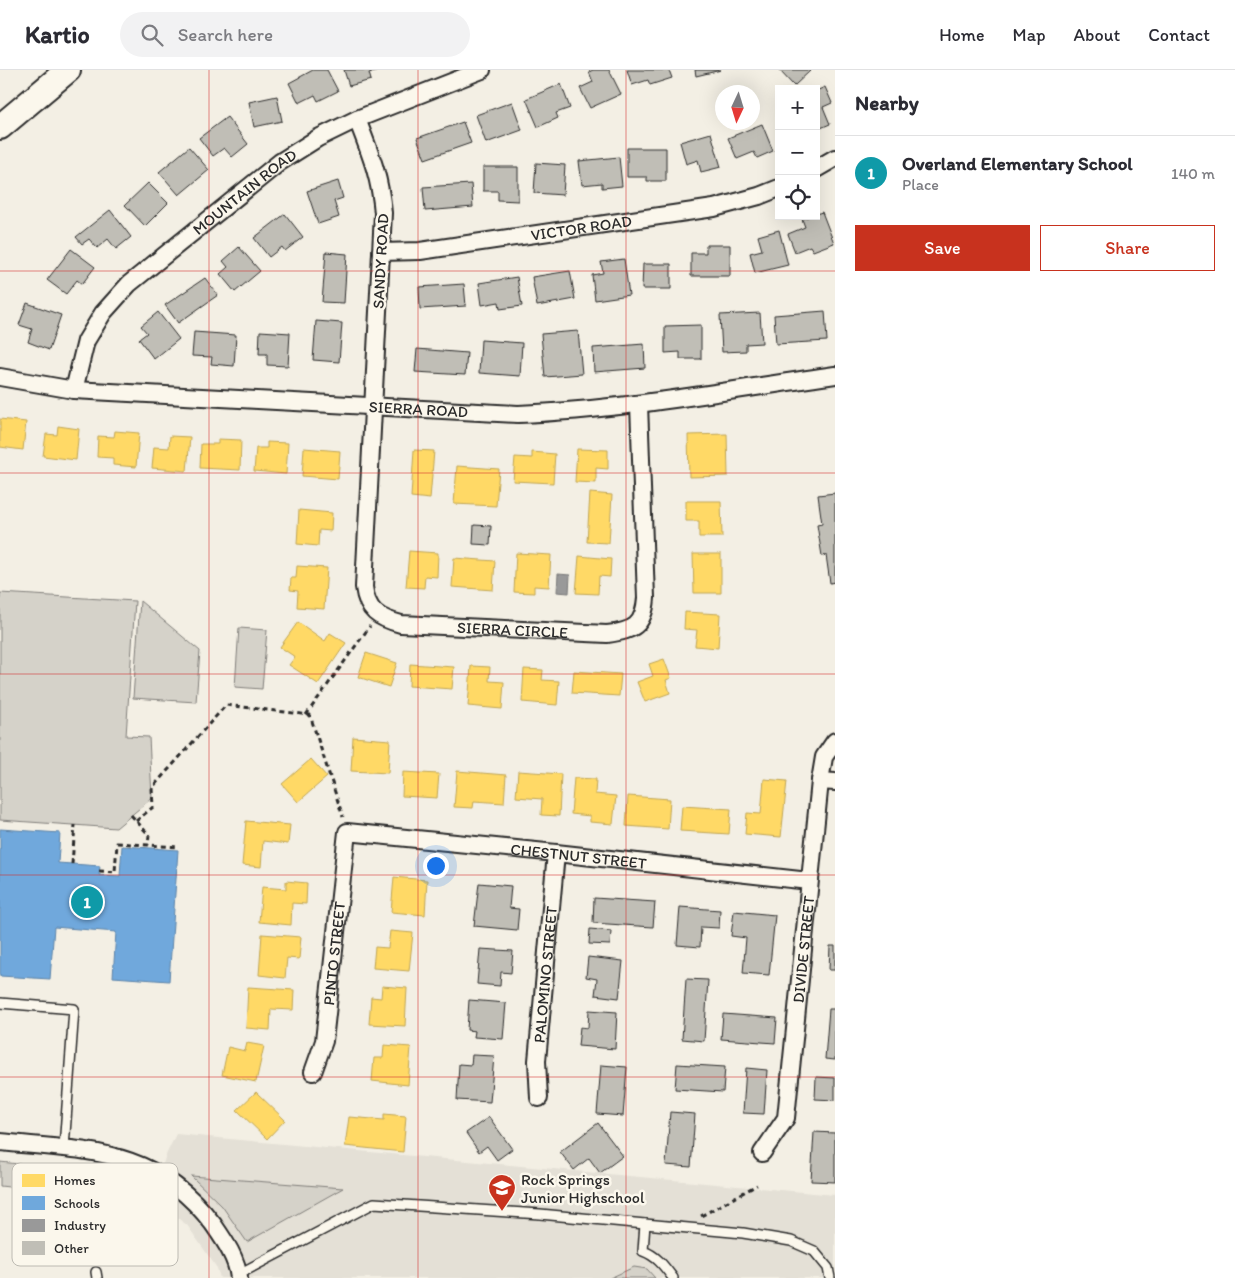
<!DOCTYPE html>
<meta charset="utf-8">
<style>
body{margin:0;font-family:Itim,sans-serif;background:#f2f2f3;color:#2b2b33}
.controls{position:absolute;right:15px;top:15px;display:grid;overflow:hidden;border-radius:0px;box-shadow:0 5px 20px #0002}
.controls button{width:45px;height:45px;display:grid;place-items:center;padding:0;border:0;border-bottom:1px solid #e1e1e2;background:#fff;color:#2b2b33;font:25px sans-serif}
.compass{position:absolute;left:715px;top:15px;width:45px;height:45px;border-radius:50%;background:#fff;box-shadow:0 5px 20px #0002;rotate:184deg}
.you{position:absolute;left:435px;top:795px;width:18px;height:18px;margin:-12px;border:4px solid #fff;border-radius:50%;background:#1a73e8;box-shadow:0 0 0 8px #1a73e833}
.badge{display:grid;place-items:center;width:32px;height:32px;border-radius:50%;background:#c8321e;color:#fff;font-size:16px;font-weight:700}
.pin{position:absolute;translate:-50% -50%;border:2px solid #fff;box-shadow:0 1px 5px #0006}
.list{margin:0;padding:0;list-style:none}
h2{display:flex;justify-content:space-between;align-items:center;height:65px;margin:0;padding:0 20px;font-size:21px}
h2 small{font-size:16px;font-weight:400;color:#7c7c81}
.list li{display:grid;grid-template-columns:32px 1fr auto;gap:15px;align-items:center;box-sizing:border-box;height:75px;padding:0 20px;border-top:1px solid #e1e1e2}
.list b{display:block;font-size:19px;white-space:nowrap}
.list p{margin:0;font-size:16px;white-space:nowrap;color:#7c7c81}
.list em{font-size:16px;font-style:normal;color:#7c7c81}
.actions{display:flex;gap:10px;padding:15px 20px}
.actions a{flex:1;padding:11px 0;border:1px solid #c8321e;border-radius:0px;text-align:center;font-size:18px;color:#c8321e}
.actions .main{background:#c8321e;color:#fff}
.icon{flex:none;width:28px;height:28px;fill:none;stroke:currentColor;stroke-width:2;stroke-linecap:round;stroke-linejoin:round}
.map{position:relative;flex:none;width:835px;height:1208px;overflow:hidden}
header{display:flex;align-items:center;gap:30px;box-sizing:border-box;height:70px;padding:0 25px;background:#fff;border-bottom:1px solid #e1e1e2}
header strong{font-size:24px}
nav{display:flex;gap:28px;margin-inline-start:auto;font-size:18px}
.search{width:350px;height:45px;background:#f2f2f3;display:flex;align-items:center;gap:12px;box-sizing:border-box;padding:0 18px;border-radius:28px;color:#7c7c81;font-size:19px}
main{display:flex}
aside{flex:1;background:#fff}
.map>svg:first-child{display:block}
.built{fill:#e4e0d6}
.green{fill:#d5d2c9;stroke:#807e7a}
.homes{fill:#ffd966;stroke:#bfa554}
.schools{fill:#6fa8dc;stroke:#5b82a7}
.industry{fill:#999;stroke:#787878}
.building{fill:#c0beb6;stroke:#2b2b2b}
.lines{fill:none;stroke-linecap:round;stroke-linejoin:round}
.service-casing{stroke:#2b2b2b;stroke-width:12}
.minor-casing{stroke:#2b2b2b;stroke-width:20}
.secondary-casing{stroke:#2b2b2b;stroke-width:28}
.path{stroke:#2b2b2b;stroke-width:3;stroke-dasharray:5 4;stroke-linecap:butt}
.service{stroke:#fbf7ec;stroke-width:9}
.minor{stroke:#fbf7ec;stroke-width:16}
.secondary{stroke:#fbf7ec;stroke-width:24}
.grid{fill:none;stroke:#d62828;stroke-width:1;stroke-opacity:0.55}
.labels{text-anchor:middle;stroke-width:5;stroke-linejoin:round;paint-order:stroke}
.street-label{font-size:16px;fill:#2b2b2b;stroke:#fbf7ec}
.poi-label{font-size:16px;fill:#2b2b2b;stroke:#fbf7ec;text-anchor:start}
.key{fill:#fbf7ec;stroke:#bdbab2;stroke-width:1}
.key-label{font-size:14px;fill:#2b2b2b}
</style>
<header>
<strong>Kartio</strong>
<div class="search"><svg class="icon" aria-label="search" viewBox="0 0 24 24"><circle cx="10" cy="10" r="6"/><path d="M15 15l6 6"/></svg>Search here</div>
<nav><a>Home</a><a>Map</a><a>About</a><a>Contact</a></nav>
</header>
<main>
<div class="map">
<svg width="835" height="1208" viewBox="0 0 835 1208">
<rect width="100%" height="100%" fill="#f3efe4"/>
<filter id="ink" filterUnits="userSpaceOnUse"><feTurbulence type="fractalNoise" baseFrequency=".02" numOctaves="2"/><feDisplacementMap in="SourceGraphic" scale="10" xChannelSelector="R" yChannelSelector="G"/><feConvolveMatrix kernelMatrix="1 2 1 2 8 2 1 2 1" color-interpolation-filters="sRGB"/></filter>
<g filter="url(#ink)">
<polygon class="built" points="176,1064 835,1125 835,1208 220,1208 217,1198 187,1155 151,1129 166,1085"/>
<g class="green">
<polygon points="0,523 135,531 126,666 149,667 152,728 116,758 0,750"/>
<polygon points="140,531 200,581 196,632 133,628"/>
<polygon points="239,558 267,560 262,619 235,617"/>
<polygon points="0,1092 85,1101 94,1107 94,1126 0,1116"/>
<polygon points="191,1106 343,1118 247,1172 222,1136"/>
<polygon points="634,1197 647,1199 655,1208 610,1208"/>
</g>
<g class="homes">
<polygon points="0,349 26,352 23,380 0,377"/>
<polygon points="58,356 79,359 76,390 43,386 46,364 57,365"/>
<polygon points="115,361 139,363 136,397 113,395 113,388 97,387 98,366 114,367"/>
<polygon points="727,364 728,406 689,407 688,365"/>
<polygon points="170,366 190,367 187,401 152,398 154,377 169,378"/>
<polygon points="218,369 241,370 240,400 200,398 201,374 218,374"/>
<polygon points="267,372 288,373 286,404 254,401 256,378 267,378"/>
<polygon points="304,378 340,381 338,409 302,406"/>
<polygon points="577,379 608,380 608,399 596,398 596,413 575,412"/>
<polygon points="414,380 434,381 430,429 411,427"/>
<polygon points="532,382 555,384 553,413 513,411 515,387 532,388"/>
<polygon points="457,396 499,399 496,436 454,434"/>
<polygon points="590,423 612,425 609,473 587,472"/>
<polygon points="686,431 721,431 722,467 699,467 699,451 686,451"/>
<polygon points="299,440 332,443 331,461 319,460 318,476 297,474"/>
<polygon points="409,481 438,483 437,507 425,506 424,518 406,517"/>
<polygon points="516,483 551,485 549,517 534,516 534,523 514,522"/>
<polygon points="693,484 721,484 721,523 694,523"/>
<polygon points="579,486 611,489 610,507 599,506 598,524 576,523"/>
<polygon points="454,488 495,491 493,520 452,517"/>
<polygon points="297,496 327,498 324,539 297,537 298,521 290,520 291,508 296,508"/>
<polygon points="685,542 720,544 718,578 695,576 697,560 684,559"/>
<polygon points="298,552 325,571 330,563 346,573 318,614 289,595 295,587 280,577"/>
<polygon points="366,583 397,593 389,617 358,607"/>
<polygon points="664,589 671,608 666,610 670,623 645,632 637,612 653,606 649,594"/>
<polygon points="410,594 454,597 452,619 409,616"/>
<polygon points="471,596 490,597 489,611 504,612 502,639 468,636"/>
<polygon points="524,599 543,600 542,610 559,611 557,635 522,632"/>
<polygon points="574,601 621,604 619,626 572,623"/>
<polygon points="353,667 390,670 388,703 351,701"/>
<polygon points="311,689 327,707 298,732 282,714"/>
<polygon points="457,701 506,705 504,733 474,731 473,738 454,737"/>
<polygon points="518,701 561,704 559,746 541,745 542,729 516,727"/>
<polygon points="403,702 439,704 437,728 402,726"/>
<polygon points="574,708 596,709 595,724 616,726 613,754 590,752 590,746 571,744"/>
<polygon points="764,709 787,711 781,767 745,764 747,743 761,744"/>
<polygon points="628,726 670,729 668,759 626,756"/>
<polygon points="682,736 731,739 729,764 680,761"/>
<polygon points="246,751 290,755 288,774 263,771 261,797 242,795"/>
<polygon points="394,807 427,810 425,845 391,842"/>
<polygon points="286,811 307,813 306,834 292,833 291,855 259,852 262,817 286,819"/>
<polygon points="390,861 413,863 409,901 373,898 375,877 388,878"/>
<polygon points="262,864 301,867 299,889 287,888 285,908 259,905"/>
<polygon points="382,916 407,918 405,956 369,954 371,927 381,928"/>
<polygon points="248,917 294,920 293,940 271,939 270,960 246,958"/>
<polygon points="247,973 264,976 256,1012 222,1005 228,977 245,981"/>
<polygon points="384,975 411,977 408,1015 372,1011 374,988 383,988"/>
<polygon points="256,1022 285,1050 267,1069 237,1040"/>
<polygon points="384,1044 406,1046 403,1082 345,1076 349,1047 384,1050"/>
</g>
<polygon class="schools" points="0,759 60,763 58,793 100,796 99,805 120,806 122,776 178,780 169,911 113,907 116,862 54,857 50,909 0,906"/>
<polygon class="industry" points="558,504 570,505 569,523 557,522"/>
<g class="building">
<polygon points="313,0 327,0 338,21 318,31 315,25 299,33 289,13"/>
<polygon points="344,0 378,0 369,3 371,10 349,16"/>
<polygon points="593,0 609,0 621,24 590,38 580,18 593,12 589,2"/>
<polygon points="627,0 669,0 672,8 650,15 648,10 632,15"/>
<polygon points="695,0 721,0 696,6"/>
<polygon points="779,0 811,0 794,16"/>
<polygon points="561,14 570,38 556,43 558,48 538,57 526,29"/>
<polygon points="825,17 832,33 823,37 830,54 816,60 816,21"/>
<polygon points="277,26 282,51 254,57 249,32"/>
<polygon points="512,32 522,60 486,73 476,45"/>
<polygon points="227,47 248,74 232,87 224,78 213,86 199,68"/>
<polygon points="463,52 471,73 425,89 417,68"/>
<polygon points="762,54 773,81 757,88 754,82 737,89 728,68"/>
<polygon points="711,63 721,97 701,102 698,90 686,94 680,72"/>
<polygon points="189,77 209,100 179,125 159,102"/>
<polygon points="627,78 666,78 666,111 647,111 647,107 627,107"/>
<polygon points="619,87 622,116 602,118 602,113 582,115 579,91"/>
<polygon points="536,93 565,95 563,125 534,123"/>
<polygon points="483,97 518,97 518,131 498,130 498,121 483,121"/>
<polygon points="338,111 343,128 334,131 339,147 318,154 307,121"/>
<polygon points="148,113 168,133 145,156 125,135"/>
<polygon points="471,114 473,137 425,141 423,117"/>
<polygon points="110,140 131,167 116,179 108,169 97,178 89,169 82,174 76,167"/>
<polygon points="822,142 834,173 813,181 810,176 795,182 788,164 805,157 802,149 810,146 816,146 816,144"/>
<polygon points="285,144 303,167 285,181 282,177 269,187 254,168"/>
<polygon points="779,160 788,195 755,203 750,183 762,180 758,166"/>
<polygon points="706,175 730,175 730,206 691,206 691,183 706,183"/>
<polygon points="239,177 260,201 235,222 220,204 228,197 223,191"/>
<polygon points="71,179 95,197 82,214 77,210 66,224 47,210"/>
<polygon points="326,182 347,184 344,233 322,232"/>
<polygon points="624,189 629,225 595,230 592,205 603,203 601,192"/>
<polygon points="643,194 671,194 671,219 642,219"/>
<polygon points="570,201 575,229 537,236 532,207"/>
<polygon points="517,207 522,236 500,239 499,232 482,235 479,213"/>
<polygon points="205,208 218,225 178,253 165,235"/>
<polygon points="464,214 466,236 420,239 419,217"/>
<polygon points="27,233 61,245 49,280 28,272 32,259 19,255"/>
<polygon points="825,241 827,271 776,274 774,245"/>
<polygon points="158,242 179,269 154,289 139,269 147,263 141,256"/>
<polygon points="760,243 762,273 746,274 746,281 722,282 720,245"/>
<polygon points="316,251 342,253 339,292 313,290"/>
<polygon points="701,255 701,289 680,289 680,282 665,283 665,256"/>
<polygon points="260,261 290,263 288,296 267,295 267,284 259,284"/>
<polygon points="578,261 582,304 545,307 541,264"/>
<polygon points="194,262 236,265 234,296 211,294 212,287 192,286"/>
<polygon points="481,270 522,273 520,306 479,303"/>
<polygon points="644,274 645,298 594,302 593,278"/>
<polygon points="417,279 467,283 465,305 415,302"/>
<polygon points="835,423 835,512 830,513 826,485 822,486 817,455 822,454 818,425"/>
<polygon points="474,455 491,456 490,475 473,474"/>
<polygon points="479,813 511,816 509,838 519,839 517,860 474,856"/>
<polygon points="594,828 655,832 653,857 593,853"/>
<polygon points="680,837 720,840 719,858 701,857 700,877 677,875"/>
<polygon points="734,841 775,845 769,905 743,903 746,868 731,866"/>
<polygon points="590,859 611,861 610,875 589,874"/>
<polygon points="830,876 835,876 835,900 829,900"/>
<polygon points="480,879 513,881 511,903 501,902 500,916 477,914"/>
<polygon points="588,887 623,891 619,928 595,925 597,909 586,907"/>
<polygon points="686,909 708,910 704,971 682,969"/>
<polygon points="469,930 506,933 503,969 474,967 475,961 467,960"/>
<polygon points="829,939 835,939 835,990 825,989"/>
<polygon points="589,940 617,942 615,979 578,976 580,957 588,958"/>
<polygon points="723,944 777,948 775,973 721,969"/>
<polygon points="472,985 494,986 490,1032 457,1030 459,994 471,995"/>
<polygon points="677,994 725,997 723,1022 675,1019"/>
<polygon points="601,995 627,997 623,1046 597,1044"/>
<polygon points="746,998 767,1000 764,1044 743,1043"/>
<polygon points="816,1007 835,1008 835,1030 815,1029"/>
<polygon points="670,1042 695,1044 691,1097 666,1095"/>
<polygon points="489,1047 512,1079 497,1090 487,1076 479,1082 466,1063"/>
<polygon points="598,1053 623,1086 600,1103 589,1088 574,1100 560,1082"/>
<polygon points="814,1062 835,1063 835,1112 811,1111"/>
</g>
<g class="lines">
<defs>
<g id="service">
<polyline points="0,933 74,939 64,1078"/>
<path d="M645,1154L643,1181C657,1186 664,1196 673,1208"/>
<polyline points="96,1202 97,1208"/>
<polyline points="239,1204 374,1133 540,1144 645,1154 743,1163 791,1171 814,1181 828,1198 830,1208"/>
</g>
<g id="minor">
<path id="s1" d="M357,49C370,83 380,106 383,143L364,517C367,541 378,548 401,554L607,564C633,561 644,556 646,528L639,334"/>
<polyline points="816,99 835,88"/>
<path id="s2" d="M381,182L420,181L714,138L759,126L779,118"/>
<path id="s3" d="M0,307L74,320L518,344C624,340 730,320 835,305"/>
<path id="s4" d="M74,320L86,271L103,243L129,214L280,92L318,68L357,49L482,0"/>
<polyline points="820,711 835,712"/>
<path id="s5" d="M313,1002L324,971L347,762L556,783L809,811"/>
<path id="s6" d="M539,1028L537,991L556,783"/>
<path d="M0,1072C87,1081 155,1077 213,1154C224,1170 237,1188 239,1208"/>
<path id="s7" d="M762,1083L786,1048L820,711L824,687L835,671"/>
</g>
<polyline id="secondary" points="0,57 68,0"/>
</defs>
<use href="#service" class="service-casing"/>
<use href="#minor" class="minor-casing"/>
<use href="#secondary" class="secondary-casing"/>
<g class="path">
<polyline points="306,645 370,556"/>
<polyline points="131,745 149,765 148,775"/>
<polyline points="136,751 153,737 152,718 226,635 310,645 343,747"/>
<polyline points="72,794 75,755"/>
<polyline points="99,801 115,802 117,773 178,777"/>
<polyline points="701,1146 757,1115"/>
</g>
<use href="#service" class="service"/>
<use href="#minor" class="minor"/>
<use href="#secondary" class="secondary"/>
</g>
</g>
<path class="grid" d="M209,0V1208M418,0V1208M626,0V1208M0,201H835M0,403H835M0,604H835M0,805H835M0,1007H835"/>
<defs>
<symbol id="school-pin" viewBox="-11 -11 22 30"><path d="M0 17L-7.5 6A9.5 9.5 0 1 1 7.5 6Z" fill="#c8321e" stroke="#fbf7ec"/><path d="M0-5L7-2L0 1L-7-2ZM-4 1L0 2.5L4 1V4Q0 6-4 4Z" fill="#fff"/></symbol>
</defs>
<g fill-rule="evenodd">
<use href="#school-pin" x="486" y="1102" width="32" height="43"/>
</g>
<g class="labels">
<g class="street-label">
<text dy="6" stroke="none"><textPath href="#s4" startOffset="270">MOUNTAIN ROAD</textPath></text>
<text dy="6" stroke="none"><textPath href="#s2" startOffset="202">VICTOR ROAD</textPath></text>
<text transform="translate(380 191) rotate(-87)" y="6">SANDY ROAD</text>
<text dy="6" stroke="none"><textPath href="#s3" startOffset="420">SIERRA ROAD</textPath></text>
<text dy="6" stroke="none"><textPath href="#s1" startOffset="641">SIERRA CIRCLE</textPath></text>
<text dy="6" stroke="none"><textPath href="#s5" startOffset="476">CHESTNUT STREET</textPath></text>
<text dy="6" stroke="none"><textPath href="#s7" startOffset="212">DIVIDE STREET</textPath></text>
<text dy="6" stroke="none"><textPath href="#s5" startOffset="121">PINTO STREET</textPath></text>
<text dy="6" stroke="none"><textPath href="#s6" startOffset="124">PALOMINO STREET</textPath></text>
</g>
<g class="poi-label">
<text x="521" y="1115">Rock Springs<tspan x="521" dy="18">Junior Highschool</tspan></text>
</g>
</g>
<rect x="12" y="1093" width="166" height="103" rx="8" class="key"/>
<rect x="22" y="1104" width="23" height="13" fill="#ffd966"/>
<rect x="22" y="1126" width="23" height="14" fill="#6fa8dc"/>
<rect x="22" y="1149" width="23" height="13" fill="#999"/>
<rect x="22" y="1171" width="23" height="14" fill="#c0beb6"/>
<g class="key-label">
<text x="54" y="1115">Homes</text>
<text x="54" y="1138">Schools</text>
<text x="54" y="1160">Industry</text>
<text x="54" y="1183">Other</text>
</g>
</svg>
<div class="controls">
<button>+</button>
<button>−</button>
<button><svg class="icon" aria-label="locate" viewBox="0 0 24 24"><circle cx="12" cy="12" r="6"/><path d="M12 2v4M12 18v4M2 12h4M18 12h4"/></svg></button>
</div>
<svg class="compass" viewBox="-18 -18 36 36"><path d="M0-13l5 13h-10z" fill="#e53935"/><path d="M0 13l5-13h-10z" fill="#7c7c81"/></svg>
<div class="you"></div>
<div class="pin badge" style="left:87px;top:832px;background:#0f9aa8">1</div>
</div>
<aside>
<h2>Nearby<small></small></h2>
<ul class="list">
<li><span class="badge" style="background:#0f9aa8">1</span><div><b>Overland Elementary School</b><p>Place</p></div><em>140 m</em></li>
</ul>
<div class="actions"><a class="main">Save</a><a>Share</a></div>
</aside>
</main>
